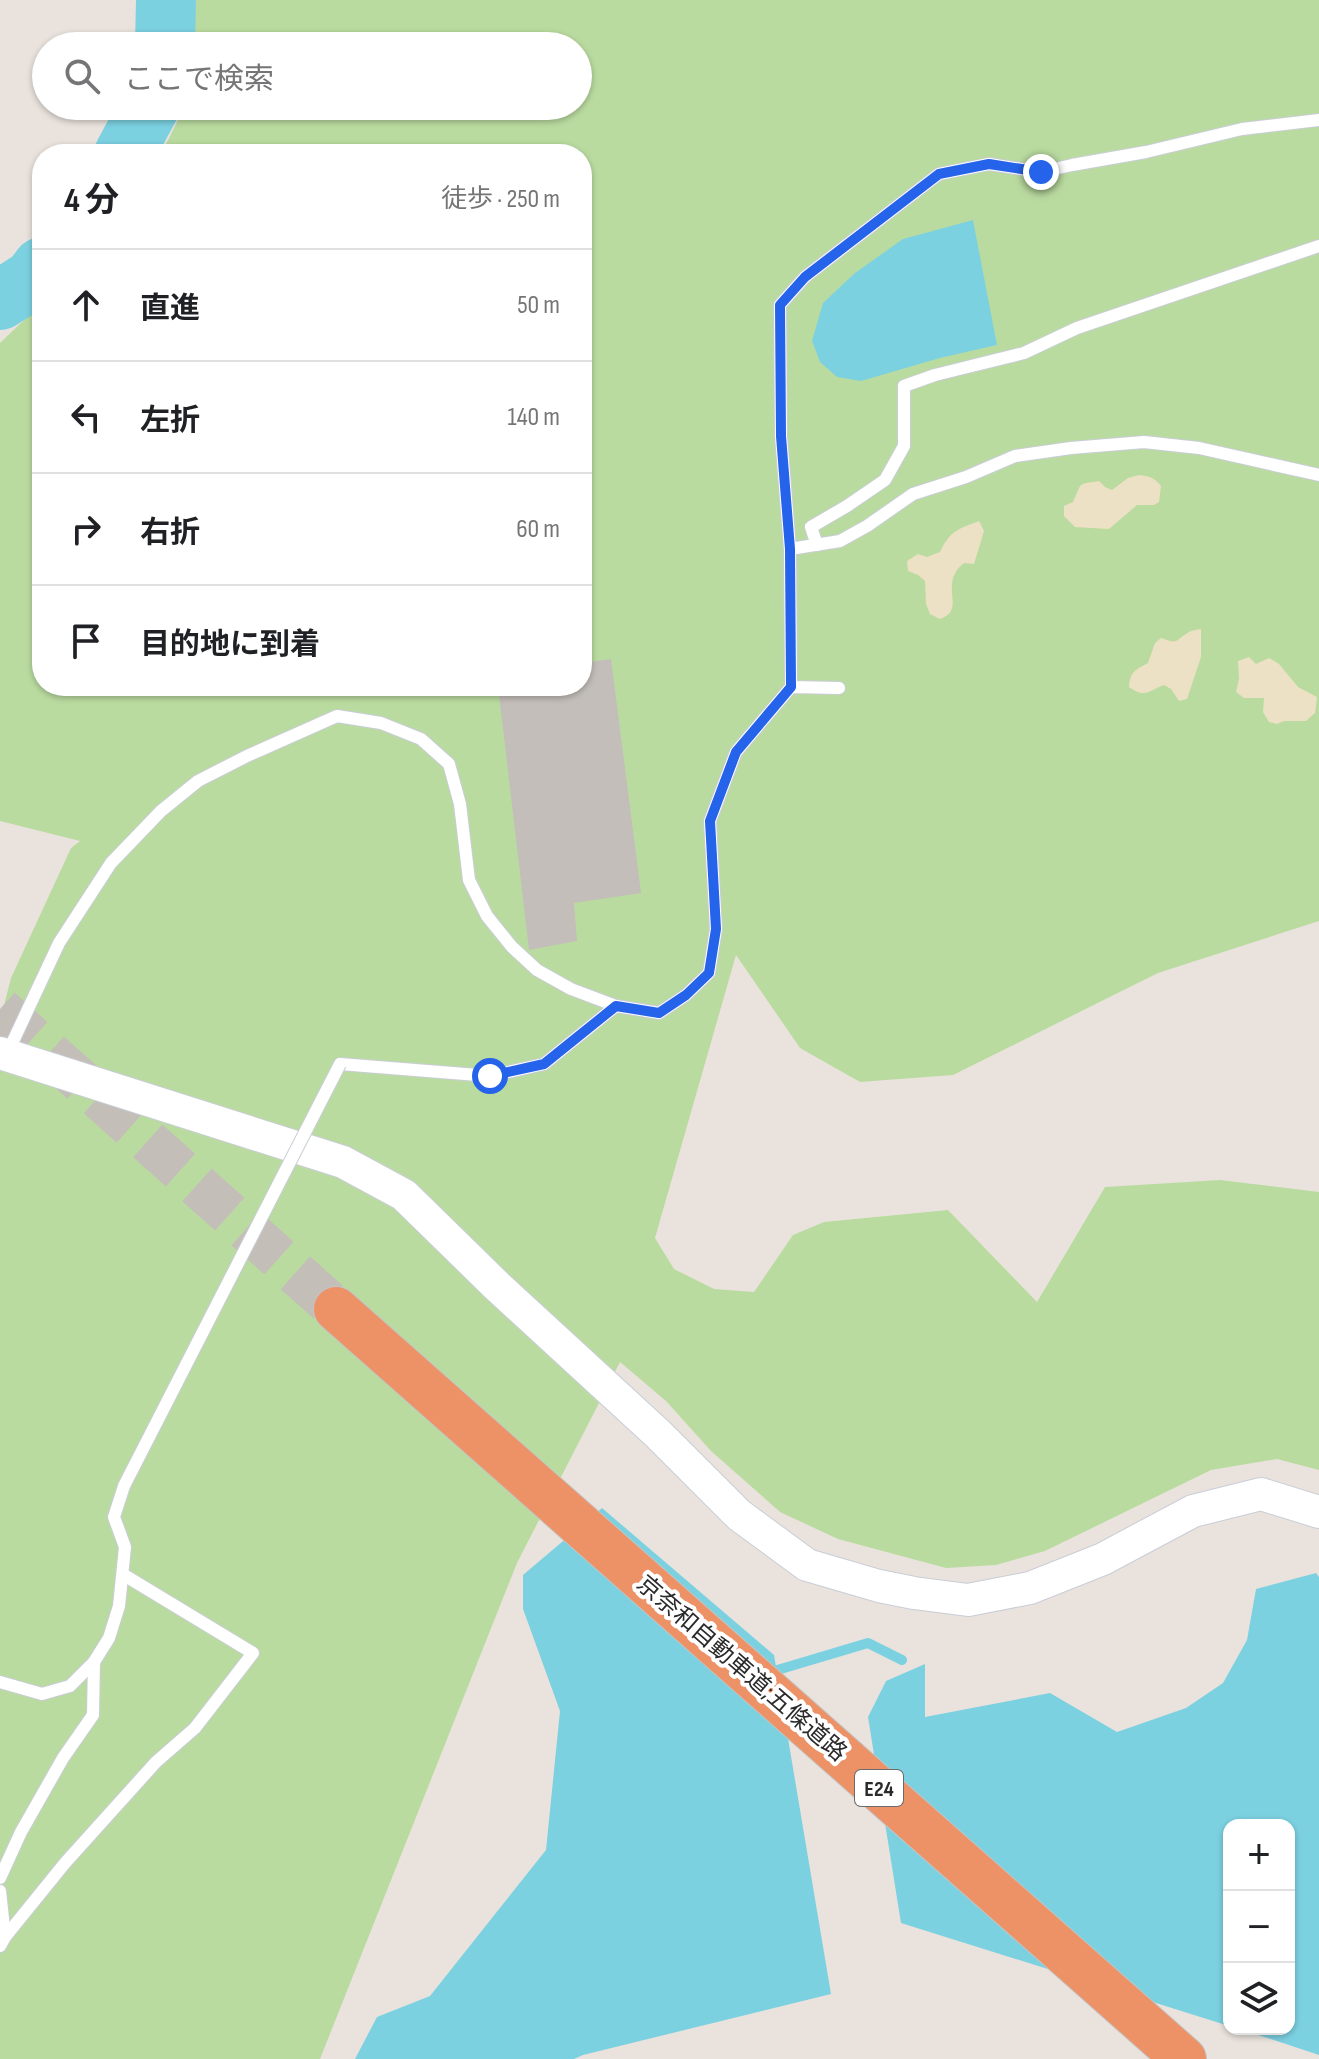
<!DOCTYPE html>
<html lang="ja">
<meta charset="utf-8">
<style>
body{margin:0;font-family:"Sofia Sans Condensed","Noto Sans JP",sans-serif;background:#f2f2f2;color:#202124}
.controls{position:absolute;right:24px;bottom:24px;display:grid;overflow:hidden;border-radius:16px;box-shadow:0 2px 6px #0004}
.controls button{width:72px;height:72px;display:grid;place-items:center;padding:0;border:0;border-bottom:2px solid #e0e0e0;background:#fff;color:#202124;font:40px sans-serif}
.stop{position:absolute;width:24px;height:24px;margin:-18px;border:6px solid #2563eb;border-radius:50%;background:#fff}
.stop.end{background:#2563eb;border-color:#fff;box-shadow:0 2px 8px #0008}
.list{margin:0;padding:0;list-style:none}
h2{display:flex;justify-content:space-between;align-items:center;height:104px;margin:0;padding:0 32px;font-size:34px}
h2 small{font-size:26px;font-weight:400;color:#757577}
.list li{display:grid;grid-template-columns:52px 1fr auto;gap:24px;align-items:center;box-sizing:border-box;height:112px;padding:0 32px;border-top:2px solid #e0e0e0}
.list b{display:block;font-size:30px;white-space:nowrap}
.list em{font-size:26px;font-style:normal;color:#757577}
.icon{flex:none;width:44px;height:44px;fill:none;stroke:currentColor;stroke-width:2;stroke-linecap:round;stroke-linejoin:round}
.map{position:relative;flex:none;width:1319px;height:2059px;overflow:hidden}
.search{position:absolute;background:#fff;box-shadow:0 2px 6px #0004;left:32px;top:32px;width:560px;height:88px;display:flex;align-items:center;gap:20px;box-sizing:border-box;padding:0 28px;border-radius:44px;color:#757577;font-size:30px}
.panel{position:absolute;background:#fff;box-shadow:0 2px 6px #0004;left:32px;top:144px;width:560px;height:552px;border-radius:32px}
.map>svg:first-child{display:block}
.green{fill:#badba0}
.sand{fill:#ece1c4}
.water{fill:#7cd1e1}
.lines{fill:none;stroke-linecap:round;stroke-linejoin:round}
.stream{stroke:#7cd1e1;stroke-width:10}
.river{stroke:#7cd1e1;stroke-width:60}
.building{fill:#c3beb9}
.motorway-tunnel{stroke:#c4beb9;stroke-width:44;stroke-dasharray:44 22;stroke-linecap:butt}
.service-casing{stroke:#c9cdd6;stroke-width:14}
.tertiary-casing{stroke:#c9cdd6;stroke-width:34}
.motorway-casing{stroke:#c3c3c3;stroke-width:46}
.service{stroke:#fff;stroke-width:12}
.tertiary{stroke:#fff;stroke-width:32}
.motorway{stroke:#ed9266;stroke-width:44}
.service-bridge-casing{stroke:#c9cdd6;stroke-width:14;stroke-linecap:butt}
.service-bridge{stroke:#fff;stroke-width:12}
.route{stroke:#2563eb;stroke-width:10}
.labels{text-anchor:middle;stroke-width:8;stroke-linejoin:round;paint-order:stroke}
.shield{fill:#fff;stroke:#6a6a6a;stroke-width:2}
.shield-label{font-size:22px;font-weight:bold;fill:#2a2a2a}
.street-label{font-size:24px;fill:#2a2a2a;stroke:#fff}
</style>
<div class="map">
<svg width="1319" height="2059" viewBox="0 0 1319 2059">
<rect width="100%" height="100%" fill="#eae3dd"/>
<polygon class="green" points="196,0 1319,0 1319,921 1158,973 953,1075 860,1082 800,1048 736,955 655,1238 674,1269 714,1289 754,1292 793,1235 824,1222 948,1210 1037,1302 1105,1187 1220,1180 1319,1192 1319,1470 1277,1459 1211,1470 1045,1551 996,1565 946,1568 838,1539 780,1512 711,1451 666,1401 620,1362 517,1563 320,2059 0,2059 0,1021 11,978 71,848 80,841 0,821 0,343 42,303 42,686 582,686 582,154 161,154 179,118 181,106 578,106 578,46 192,46"/>
<g class="sand">
<path d="M1139,475C1149,476 1155,478 1161,486L1159,502L1154,505H1137L1109,529L1075,527L1064,516V506L1073,502C1083,481 1076,485 1099,481L1105,487L1112,490L1128,478Z"/>
<path d="M979,521L984,531L974,564L964,563C937,584 968,610 940,619L930,614L926,604L925,581L918,575L908,571L907,561L918,554L927,557L940,552C950,531 958,529 979,521Z"/>
<path d="M1201,629V657L1187,699L1179,701L1171,689L1164,685C1149,690 1146,699 1129,687C1130,672 1135,670 1148,663L1155,643L1161,638C1180,645 1175,640 1189,632C1193,630 1197,630 1201,629Z"/>
<polygon points="1249,657 1256,664 1269,658 1279,664 1298,687 1317,697 1315,713 1306,721 1284,721 1277,724 1269,722 1263,712 1264,698 1244,698 1236,692 1239,679 1238,661"/>
</g>
<g class="water">
<polygon points="973,220 997,345 940,358 861,381 837,377 820,362 812,341 823,303 855,273 903,239"/>
<polygon points="602,1508 774,1655 831,1994 583,2055 574,2059 355,2059 377,2017 430,1996 546,1850 560,1711 523,1609 523,1575"/>
<polygon points="1316,1573 1319,1577 1319,2055 1240,2029 1289,2029 1289,1825 1229,1825 1229,2026 901,1923 868,1717 886,1681 925,1664 925,1717 1050,1693 1117,1732 1186,1708 1223,1683 1247,1640 1256,1589"/>
</g>
<g class="lines">
<polyline class="stream" points="764,1674 868,1643 902,1660"/>
<g class="river">
<polyline points="165,46 166,0"/>
<polyline points="124,154 150,106"/>
<polyline points="0,300 33,279 42,267"/>
</g>
</g>
<polygon class="building" points="611,659 641,893 574,903 577,941 529,950 498,686 582,686 582,663"/>
<g class="lines">
<polyline class="motorway-tunnel" points="0,1009 336,1309"/>
<defs>
<g id="service">
<polyline points="817,545 811,527 847,506 885,480 904,446 904,386 935,375 1024,353 1077,328 1319,246"/>
<polyline points="790,549 781,436 780,305 805,277 939,174 989,164 1041,172 1072,165 1146,152 1242,129 1319,120"/>
<polyline points="791,687 790,549 840,541 867,526 913,494 966,477 1015,456 1071,448 1144,442 1199,448 1319,475"/>
<polyline points="616,1006 659,1013 686,995 709,973 716,929 710,821 736,752 791,687 839,688"/>
<polyline points="8,1052 59,943 111,863 161,811 198,781 247,756 337,716 381,723 421,739 449,764 460,804 469,880 487,916 512,947 537,970 571,989 616,1006 544,1064 490,1076 340,1064"/>
<polyline points="0,1682 42,1694 70,1686 94,1662 109,1638 119,1606 125,1547 114,1517 124,1486"/>
<polyline points="0,1878 21,1832 63,1758 93,1715 94,1662"/>
<polyline points="0,1891 5,1937"/>
<polyline points="0,1946 5,1937 65,1863 156,1762 195,1728 253,1653 124,1575"/>
</g>
<polyline id="tertiary" points="0,1053 343,1162 404,1195 497,1286 658,1434 739,1515 807,1565 879,1586 914,1593 968,1600 1030,1588 1103,1559 1193,1511 1261,1494 1319,1512"/>
<polyline id="motorway" points="336,1309 1184,2059"/>
</defs>
<use href="#service" class="service-casing"/>
<use href="#tertiary" class="tertiary-casing"/>
<use href="#motorway" class="motorway-casing"/>
<use href="#service" class="service"/>
<use href="#tertiary" class="tertiary"/>
<use href="#motorway" class="motorway"/>
<defs>
<polyline id="service-bridge" points="124,1486 340,1064"/>
</defs>
<use href="#service-bridge" class="service-bridge-casing"/>
<use href="#service-bridge" class="service-bridge"/>
</g>
<g class="lines">
<polyline class="route" points="490,1076 544,1064 616,1006 659,1013 686,995 709,973 716,929 710,821 736,752 791,687 790,549 781,436 780,305 805,277 939,174 989,164 1041,172"/>
</g>
<g class="labels">
<rect class="shield" x="855" y="1770" width="48" height="36" rx="6"/>
<g class="shield-label">
<text x="879" y="1796">E24</text>
</g>
<g class="street-label">
<text transform="translate(742 1668) rotate(41)" y="8">京奈和自動車道;五條道路</text>
</g>
</g>
</svg>
<div class="controls">
<button>+</button>
<button>−</button>
<button><svg class="icon" aria-label="layers" viewBox="0 0 24 24"><path d="M12 4l9 5-9 5-9-5zM3 14l9 5 9-5"/></svg></button>
</div>
<div class="stop" style="left:490px;top:1076px"></div>
<div class="stop end" style="left:1041px;top:172px"></div>
<div class="search"><svg class="icon" aria-label="search" viewBox="0 0 24 24"><circle cx="10" cy="10" r="6"/><path d="M15 15l6 6"/></svg>ここで検索</div>
<section class="panel">
<h2>4 分<small>徒歩 · 250 m</small></h2>
<ul class="list">
<li><svg class="icon" aria-label="ahead" viewBox="0 0 24 24"><path d="M12 20V5M6 11l6-6 6 6"/></svg><div><b>直進</b></div><em>50 m</em></li>
<li><svg class="icon" aria-label="left" viewBox="0 0 24 24"><path d="M17 20v-9H6M10 6l-5 5 5 5"/></svg><div><b>左折</b></div><em>140 m</em></li>
<li><svg class="icon" aria-label="right" viewBox="0 0 24 24"><path d="M7 20v-9h11M14 6l5 5-5 5"/></svg><div><b>右折</b></div><em>60 m</em></li>
<li><svg class="icon" aria-label="arrive" viewBox="0 0 24 24"><path d="M6 21V4h12l-3 4 3 4H6"/></svg><div><b>目的地に到着</b></div></li>
</ul>
</section>
</div>
